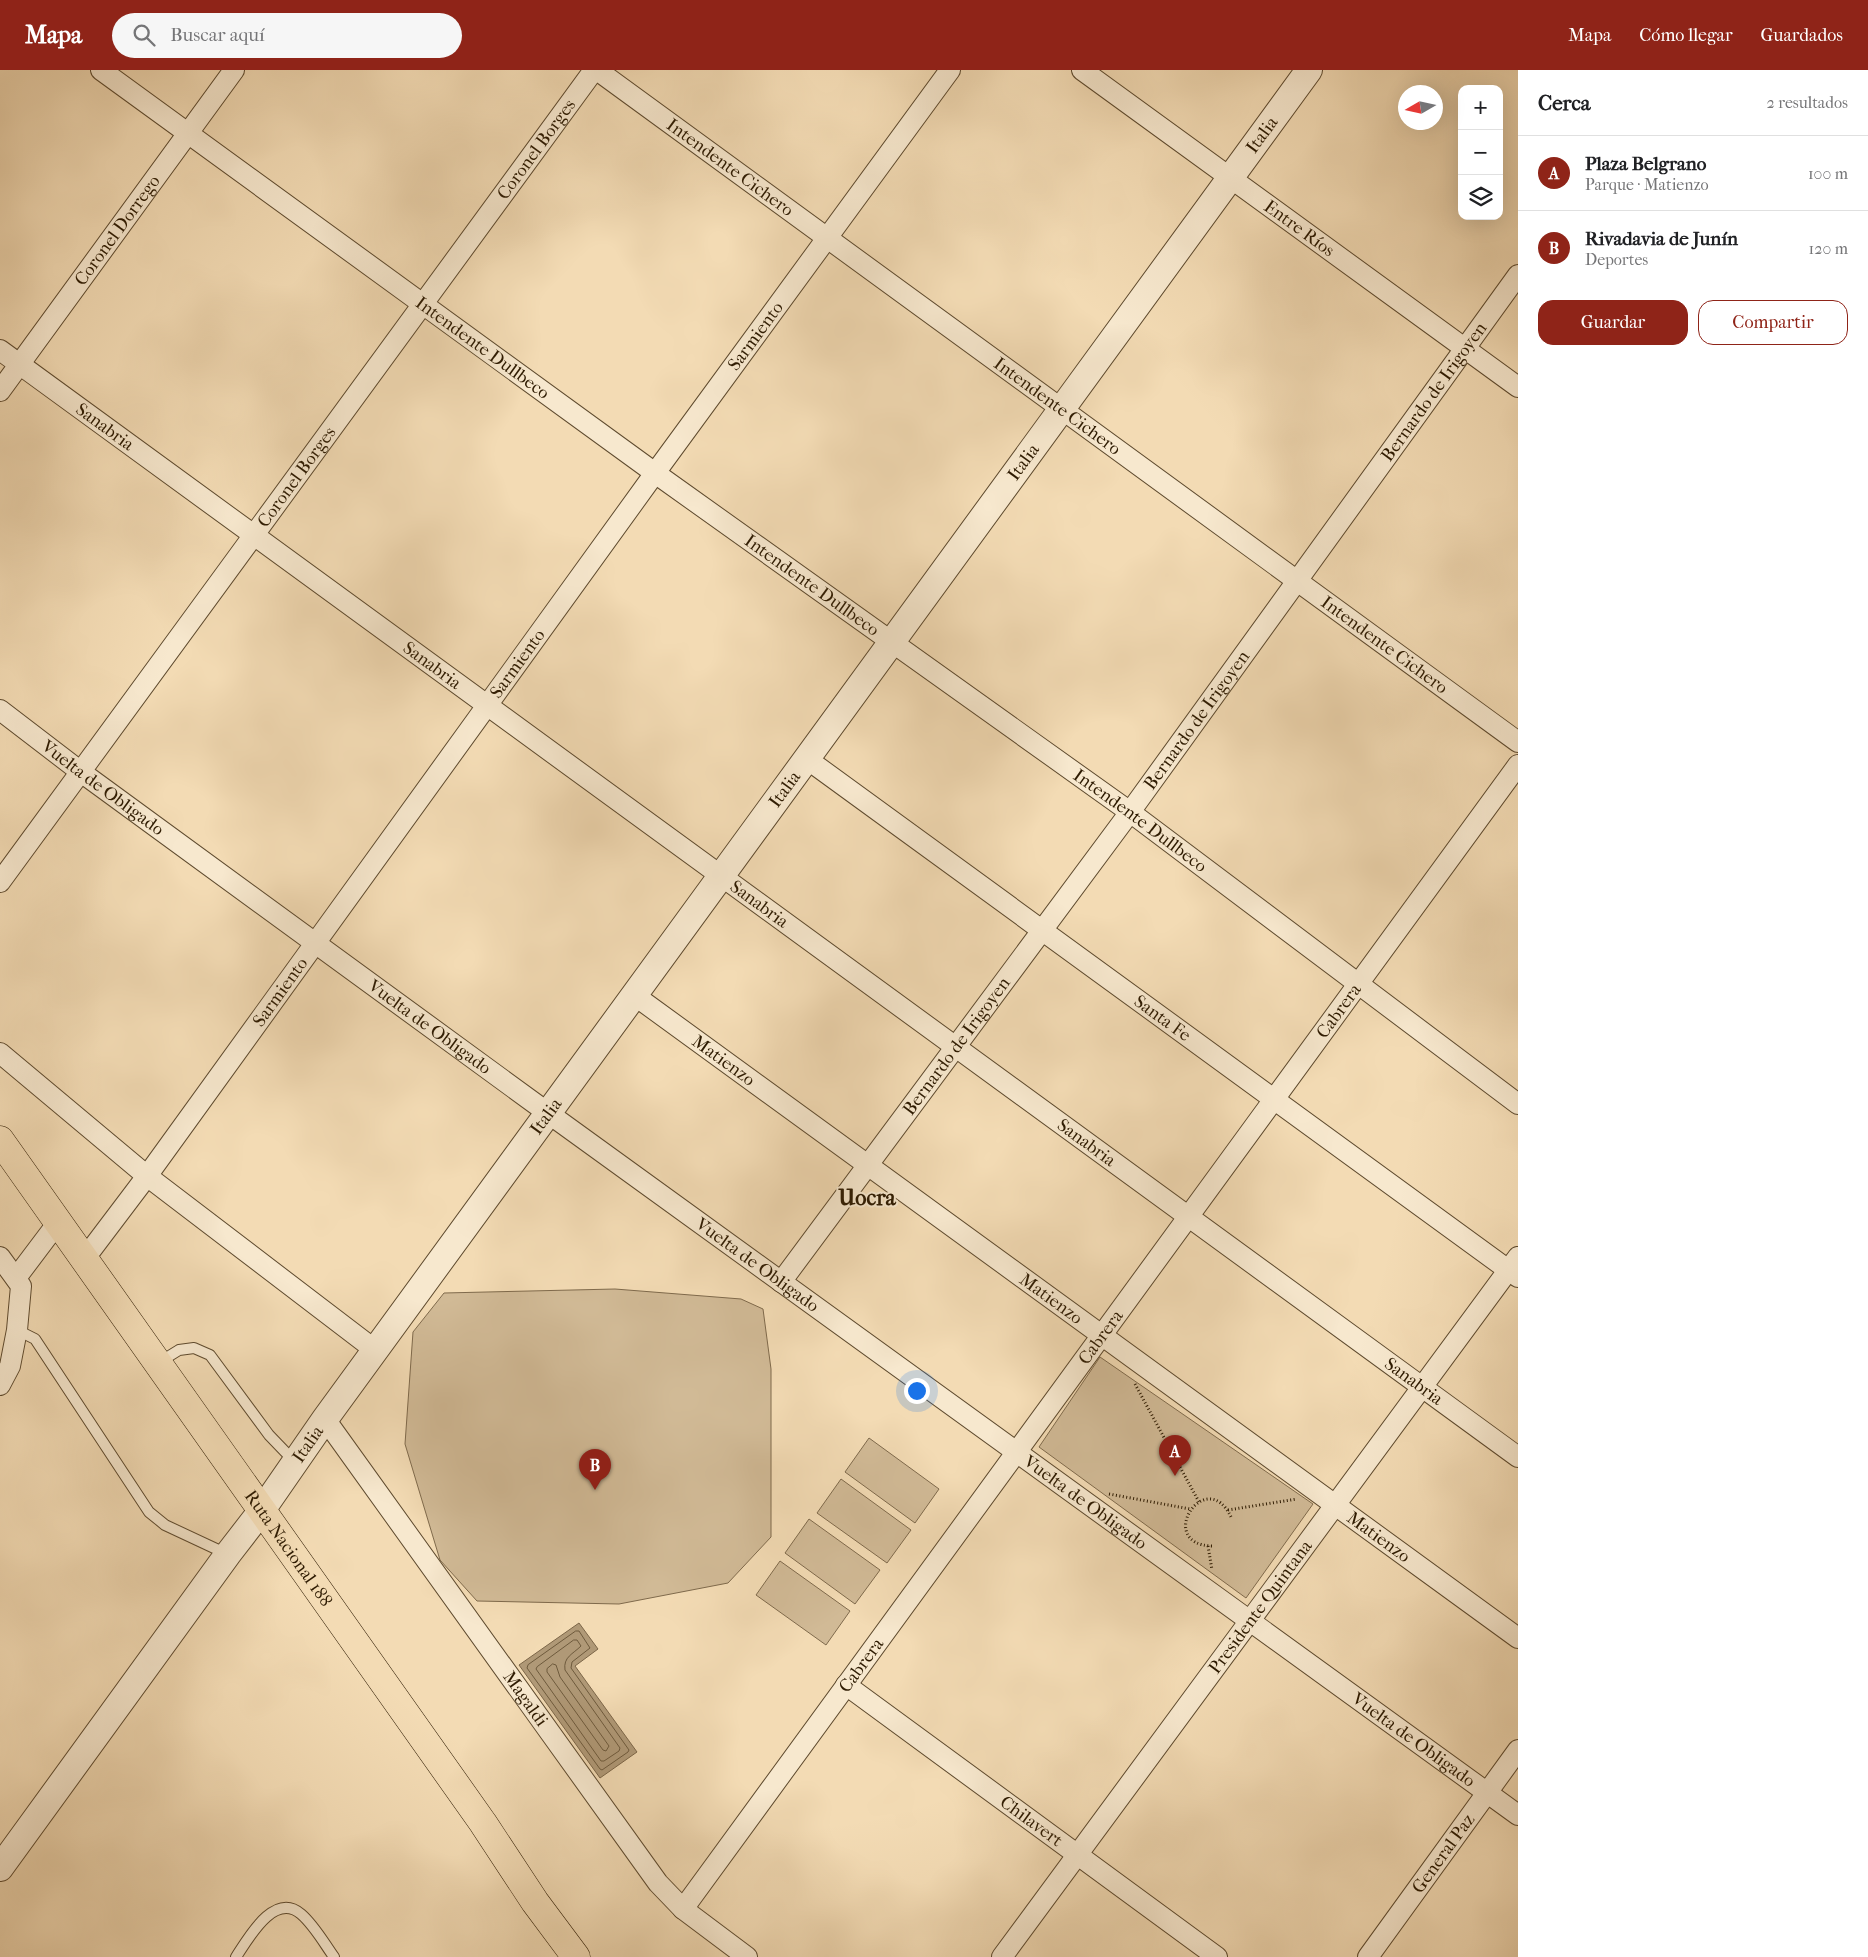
<!DOCTYPE html>
<html lang="es">
<meta charset="utf-8">
<style>
body{margin:0;font-family:"IM FELL French Canon",serif;background:#f6f6f6;color:#202124}
.controls{position:absolute;right:15px;top:15px;display:grid;overflow:hidden;border-radius:10px;box-shadow:0 5px 20px #0002}
.controls button{width:45px;height:45px;display:grid;place-items:center;padding:0;border:0;border-bottom:1px solid #e0e0e0;background:#fff;color:#202124;font:25px sans-serif}
.compass{position:absolute;left:1398px;top:15px;width:45px;height:45px;border-radius:50%;background:#fff;box-shadow:0 5px 20px #0002;rotate:261deg}
.you{position:absolute;left:916px;top:1320px;width:18px;height:18px;margin:-12px;border:4px solid #fff;border-radius:50%;background:#1a73e8;box-shadow:0 0 0 8px #1a73e833}
.badge{display:grid;place-items:center;width:32px;height:32px;border-radius:50%;background:#8f2418;color:#fff;font-size:16px;font-weight:700}
.pin{position:absolute;translate:-50% -41px;filter:drop-shadow(0 1px 2px #0008)}
.pin::after{content:'';position:absolute;top:26px;width:18px;height:15px;background:inherit;clip-path:polygon(0 0,100% 0,50% 100%)}
.list{margin:0;padding:0;list-style:none}
h2{display:flex;justify-content:space-between;align-items:center;height:65px;margin:0;padding:0 20px;font-size:21px}
h2 small{font-size:16px;font-weight:400;color:#757577}
.list li{display:grid;grid-template-columns:32px 1fr auto;gap:15px;align-items:center;box-sizing:border-box;height:75px;padding:0 20px;border-top:1px solid #e0e0e0}
.list b{display:block;font-size:19px;white-space:nowrap}
.list p{margin:0;font-size:16px;white-space:nowrap;color:#757577}
.list em{font-size:16px;font-style:normal;color:#757577}
.actions{display:flex;gap:10px;padding:15px 20px}
.actions a{flex:1;padding:11px 0;border:1px solid #8f2418;border-radius:15px;text-align:center;font-size:18px;color:#8f2418}
.actions .main{background:#8f2418;color:#fff}
.icon{flex:none;width:28px;height:28px;fill:none;stroke:currentColor;stroke-width:2;stroke-linecap:round;stroke-linejoin:round}
.map{position:relative;flex:none;width:1518px;height:1887px;overflow:hidden}
header{display:flex;align-items:center;gap:30px;box-sizing:border-box;height:70px;padding:0 25px;background:#8f2418;color:#fff}
header strong{font-size:24px}
nav{display:flex;gap:28px;margin-inline-start:auto;font-size:18px}
.search{width:350px;height:45px;background:#f6f6f6;display:flex;align-items:center;gap:12px;box-sizing:border-box;padding:0 18px;border-radius:28px;color:#757577;font-size:19px}
main{display:flex}
aside{flex:1;background:#fff}
.map>svg:first-child{display:block}
.green{fill:#d1ba96;stroke:#7f6a4c}
.water{fill:#b09977;stroke:#7c6648}
.lines{fill:none;stroke-linecap:round;stroke-linejoin:round}
.shore{stroke:#6e5a3c;stroke-width:1}
.service-casing{stroke:#5e4a2e;stroke-width:12}
.minor-casing{stroke:#5e4a2e;stroke-width:22}
.tertiary-casing{stroke:#5e4a2e;stroke-width:28}
.trunk-casing{stroke:#2d1a01;stroke-width:29}
.path{stroke:#2d1a01;stroke-width:3;stroke-dasharray:1 2.5;stroke-linecap:butt}
.service{stroke:#f7e8ce;stroke-width:10}
.minor{stroke:#f7e8ce;stroke-width:20}
.tertiary{stroke:#f7e8ce;stroke-width:26}
.trunk{stroke:#f3dbb4;stroke-width:28}
.labels{text-anchor:middle;stroke-width:4;stroke-linejoin:round;paint-order:stroke}
.street-label{font-size:18px;fill:#2d1a01;stroke:#f7e8ce}
.district-label{font-size:22px;font-weight:bold;fill:#2d1a01;stroke:#f7e8ce}
</style>
<header>
<strong>Mapa</strong>
<div class="search"><svg class="icon" aria-label="search" viewBox="0 0 24 24"><circle cx="10" cy="10" r="6"/><path d="M15 15l6 6"/></svg>Buscar aquí</div>
<nav><a>Mapa</a><a>Cómo llegar</a><a>Guardados</a></nav>
</header>
<main>
<div class="map">
<svg width="1518" height="1887" viewBox="0 0 1518 1887">
<rect width="100%" height="100%" fill="#f3dbb4"/>
<filter id="stains"><feTurbulence type="fractalNoise" baseFrequency=".004" numOctaves="4"/><feColorMatrix values="0 0 0 0 .2 0 0 0 0 .09 0 0 0 0 .02 0 0 0 .5 -.17"/></filter>
<radialGradient id="worn" r=".72"><stop offset=".6" stop-color="#630" stop-opacity="0"/><stop offset="1" stop-color="#630" stop-opacity=".3"/></radialGradient>
<g class="green">
<polygon points="615,1219 741,1229 763,1239 771,1299 771,1467 728,1513 619,1534 477,1531 440,1490 405,1374 413,1262 444,1223"/>
<polygon points="1100,1287 1313,1434 1246,1528 1039,1377"/>
<polygon points="869,1368 939,1419 915,1453 845,1402"/>
<polygon points="841,1409 911,1460 887,1493 817,1443"/>
<polygon points="809,1449 880,1500 855,1534 785,1483"/>
<polygon points="780,1491 850,1541 826,1575 756,1525"/>
</g>
<polygon class="water" points="579,1553 598,1579 575,1596 637,1682 600,1708 519,1595"/>
<g class="lines">
<g class="shore">
<polygon points="576,1561 579,1561 590,1578 572,1592 571,1598 629,1680 628,1682 602,1700 600,1699 527,1598 528,1595"/>
<path d="M574,1570H577L581,1576C573,1584 563,1587 565,1600L620,1678L619,1681L604,1691H601L536,1599L537,1597Z"/>
<polygon points="553,1594 556,1595 560,1607 609,1676 606,1681 603,1680 547,1602 547,1599"/>
</g>
<defs>
<g id="service">
<polyline points="17,1260 35,1269 149,1442 165,1455 227,1484"/>
<polyline points="158,1293 179,1280 194,1278 210,1285 269,1365 294,1391"/>
<path d="M236,1887C248,1869 274,1821 301,1844C314,1855 324,1873 334,1887"/>
</g>
<g id="minor">
<path id="s1" d="M101,0L655,403L1130,742L1518,1034"/>
<path id="s2" d="M597,0L1518,672"/>
<path id="s3" d="M1082,0L1518,317"/>
<path id="s4" d="M0,280L1518,1387"/>
<path id="s5" d="M0,321L234,0"/>
<path id="s6" d="M0,640L81,702L548,1043L1518,1745"/>
<path id="s7" d="M807,689L1518,1207"/>
<path id="s8" d="M0,812L594,0"/>
<path id="s9" d="M634,925L1518,1568"/>
<polyline points="0,983 147,1106 375,1280"/>
<polyline points="0,1187 21,1216 17,1260 10,1296 0,1315"/>
<path id="s10" d="M85,1188L147,1106L655,403L950,0"/>
<polyline points="16,1208 59,1151"/>
<path id="s11" d="M781,1212L1130,742L1518,205"/>
<path id="s12" d="M325,1349L658,1813L683,1839L747,1887"/>
<path id="s13" d="M846,1615L1217,1887"/>
<path id="s14" d="M683,1839L1518,695"/>
<path id="s15" d="M1002,1887L1518,1187"/>
<path id="s16" d="M1368,1887L1518,1680"/>
</g>
<g id="tertiary">
<path id="s17" d="M0,1798L228,1484L262,1440L325,1349L1309,0"/>
</g>
<g id="trunk">
<path id="s18" d="M0,1070L483,1753L535,1832L576,1887"/>
</g>
</defs>
<use href="#service" class="service-casing"/>
<use href="#minor" class="minor-casing"/>
<use href="#tertiary" class="tertiary-casing"/>
<use href="#trunk" class="trunk-casing"/>
<g class="path">
<polyline points="1135,1314 1199,1432"/>
<polyline points="1109,1424 1190,1439"/>
<polyline points="1228,1440 1297,1429"/>
<polyline points="1208,1476 1212,1500"/>
<path d="M1212,1476C1154,1474 1206,1394 1231,1447"/>
</g>
<use href="#service" class="service"/>
<use href="#minor" class="minor"/>
<use href="#tertiary" class="tertiary"/>
<use href="#trunk" class="trunk"/>
</g>
<g class="labels">
<g class="street-label">
<text dy="6" stroke="none"><textPath href="#s17" startOffset="2144">Italia</textPath></text>
<text dy="6" stroke="none"><textPath href="#s8" startOffset="908">Coronel Borges</textPath></text>
<text dy="6" stroke="none"><textPath href="#s2" startOffset="165">Intendente Cichero</textPath></text>
<text dy="6" stroke="none"><textPath href="#s3" startOffset="269">Entre Ríos</textPath></text>
<text dy="6" stroke="none"><textPath href="#s5" startOffset="199">Coronel Dorrego</textPath></text>
<text dy="6" stroke="none"><textPath href="#s10" startOffset="1140">Sarmiento</textPath></text>
<text dy="6" stroke="none"><textPath href="#s1" startOffset="472">Intendente Dullbeco</textPath></text>
<text dy="6" stroke="none"><textPath href="#s11" startOffset="1104">Bernardo de Irigoyen</textPath></text>
<text dy="6" stroke="none"><textPath href="#s2" startOffset="570">Intendente Cichero</textPath></text>
<text dy="6" stroke="none"><textPath href="#s4" startOffset="130">Sanabria</textPath></text>
<text dy="6" stroke="none"><textPath href="#s17" startOffset="1739">Italia</textPath></text>
<text dy="6" stroke="none"><textPath href="#s8" startOffset="502">Coronel Borges</textPath></text>
<text dy="6" stroke="none"><textPath href="#s1" startOffset="878">Intendente Dullbeco</textPath></text>
<text dy="6" stroke="none"><textPath href="#s2" startOffset="975">Intendente Cichero</textPath></text>
<text dy="6" stroke="none"><textPath href="#s10" startOffset="735">Sarmiento</textPath></text>
<text dy="6" stroke="none"><textPath href="#s4" startOffset="535">Sanabria</textPath></text>
<text dy="6" stroke="none"><textPath href="#s11" startOffset="699">Bernardo de Irigoyen</textPath></text>
<text dy="6" stroke="none"><textPath href="#s6" startOffset="129">Vuelta de Obligado</textPath></text>
<text dy="6" stroke="none"><textPath href="#s17" startOffset="1334">Italia</textPath></text>
<text dy="6" stroke="none"><textPath href="#s1" startOffset="1282">Intendente Dullbeco</textPath></text>
<text dy="6" stroke="none"><textPath href="#s4" startOffset="940">Sanabria</textPath></text>
<text dy="6" stroke="none"><textPath href="#s10" startOffset="330">Sarmiento</textPath></text>
<text dy="6" stroke="none"><textPath href="#s14" startOffset="1112">Cabrera</textPath></text>
<text dy="6" stroke="none"><textPath href="#s7" startOffset="440">Santa Fe</textPath></text>
<text dy="6" stroke="none"><textPath href="#s6" startOffset="534">Vuelta de Obligado</textPath></text>
<text dy="6" stroke="none"><textPath href="#s11" startOffset="294">Bernardo de Irigoyen</textPath></text>
<text dy="6" stroke="none"><textPath href="#s9" startOffset="111">Matienzo</textPath></text>
<text dy="6" stroke="none"><textPath href="#s17" startOffset="929">Italia</textPath></text>
<text dy="6" stroke="none"><textPath href="#s4" startOffset="1345">Sanabria</textPath></text>
<text dy="6" stroke="none"><textPath href="#s6" startOffset="939">Vuelta de Obligado</textPath></text>
<text dy="6" stroke="none"><textPath href="#s9" startOffset="516">Matienzo</textPath></text>
<text dy="6" stroke="none"><textPath href="#s14" startOffset="708">Cabrera</textPath></text>
<text dy="6" stroke="none"><textPath href="#s4" startOffset="1750">Sanabria</textPath></text>
<text dy="6" stroke="none"><textPath href="#s17" startOffset="524">Italia</textPath></text>
<text dy="6" stroke="none"><textPath href="#s6" startOffset="1344">Vuelta de Obligado</textPath></text>
<text dy="6" stroke="none"><textPath href="#s9" startOffset="921">Matienzo</textPath></text>
<text dy="6" stroke="none"><textPath href="#s18" startOffset="500">Ruta Nacional 188</textPath></text>
<text dy="6" stroke="none"><textPath href="#s15" startOffset="435">Presidente Quintana</textPath></text>
<text dy="6" stroke="none"><textPath href="#s14" startOffset="302">Cabrera</textPath></text>
<text dy="6" stroke="none"><textPath href="#s12" startOffset="344">Magaldi</textPath></text>
<text dy="6" stroke="none"><textPath href="#s6" startOffset="1749">Vuelta de Obligado</textPath></text>
<text dy="6" stroke="none"><textPath href="#s13" startOffset="230">Chilavert</textPath></text>
<text dy="6" stroke="none"><textPath href="#s16" startOffset="128">General Paz</textPath></text>
</g>
<g class="district-label">
<text x="867" y="1135">Uocra</text>
</g>
</g>
<rect width="100%" height="100%" filter="url(#stains)"/>
<rect width="100%" height="100%" fill="url(#worn)"/>
</svg>
<div class="controls">
<button>+</button>
<button>−</button>
<button><svg class="icon" aria-label="layers" viewBox="0 0 24 24"><path d="M12 4l9 5-9 5-9-5zM3 14l9 5 9-5"/></svg></button>
</div>
<svg class="compass" viewBox="-18 -18 36 36"><path d="M0-13l5 13h-10z" fill="#e53935"/><path d="M0 13l5-13h-10z" fill="#757577"/></svg>
<div class="you"></div>
<div class="pin badge" style="left:1175px;top:1406px">A</div>
<div class="pin badge" style="left:595px;top:1420px">B</div>
</div>
<aside>
<h2>Cerca<small>2 resultados</small></h2>
<ul class="list">
<li><span class="badge">A</span><div><b>Plaza Belgrano</b><p>Parque · Matienzo</p></div><em>100 m</em></li>
<li><span class="badge">B</span><div><b>Rivadavia de Junín</b><p>Deportes</p></div><em>120 m</em></li>
</ul>
<div class="actions"><a class="main">Guardar</a><a>Compartir</a></div>
</aside>
</main>
